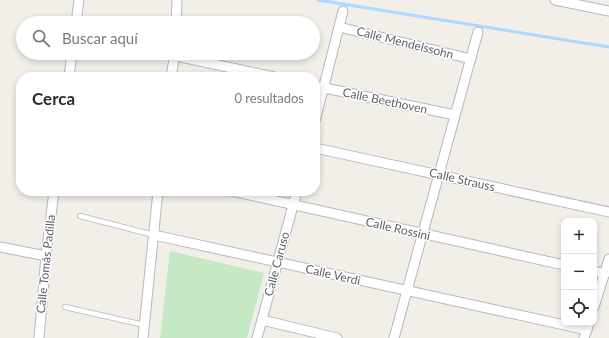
<!DOCTYPE html>
<html lang="es">
<meta charset="utf-8">
<style>
body{margin:0;font-family:Lato,sans-serif;background:#f7f7f7;color:#2b2b33}
.controls{position:absolute;right:12px;bottom:12px;display:grid;overflow:hidden;border-radius:8px;box-shadow:0 2px 6px #0003}
.controls button{width:36px;height:36px;display:grid;place-items:center;padding:0;border:0;border-bottom:1px solid #e1e1e2;background:#fff;color:#2b2b33;font:20px sans-serif}
.list{margin:0;padding:0;list-style:none}
h2{display:flex;justify-content:space-between;align-items:center;height:52px;margin:0;padding:0 16px;font-size:17px}
h2 small{font-size:13px;font-weight:400;color:#7c7c81}
.icon{flex:none;width:22px;height:22px;fill:none;stroke:currentColor;stroke-width:2;stroke-linecap:round;stroke-linejoin:round}
.map{position:relative;flex:none;width:609px;height:338px;overflow:hidden}
.search{position:absolute;background:#fff;box-shadow:0 2px 6px #0003;left:16px;top:16px;width:304px;height:44px;display:flex;align-items:center;gap:10px;box-sizing:border-box;padding:0 14px;border-radius:22px;color:#7c7c81;font-size:15px}
.panel{position:absolute;background:#fff;box-shadow:0 2px 6px #0003;left:16px;top:72px;width:304px;height:124px;border-radius:16px}
.map>svg:first-child{display:block}
.green{fill:#c5e8c5}
.lines{fill:none;stroke-linecap:round;stroke-linejoin:round}
.stream{stroke:#aadaff;stroke-width:3}
.lane-casing{stroke:#b5b8bc;stroke-width:6}
.street-casing{stroke:#b5b8bc;stroke-width:11}
.lane{stroke:#fff;stroke-width:4.5}
.street{stroke:#fff;stroke-width:9}
.labels{text-anchor:middle;stroke-width:3;stroke-linejoin:round;paint-order:stroke}
.street-label{font-size:12px;fill:#5f6368;stroke:#fff}
</style>
<div class="map">
<svg width="609" height="338" viewBox="0 0 609 338">
<rect width="100%" height="100%" fill="#f1efe8"/>
<polygon class="green" points="170,251 264,273 247,338 160,338"/>
<g class="lines">
<polyline class="stream" points="318,0 609,47"/>
<defs>
<g id="lane">
<polyline points="80,216 154,235"/>
<polyline points="65,307 144,325"/>
</g>
<g id="street">
<polyline points="555,0 609,11"/>
<polyline points="76,23 79,0"/>
<polyline points="176,23 177,0"/>
<polyline points="339,27 471,59"/>
<polyline points="162,53 274,77"/>
<polyline points="69,77 72,53"/>
<polyline points="171,77 175,53"/>
<polyline points="315,86 455,115"/>
<polyline points="315,121 343,11"/>
<polyline points="315,148 609,212"/>
<polyline points="232,191 564,265"/>
<polyline points="154,235 587,330"/>
<polyline points="0,247 46,256"/>
<polyline points="594,271 605,274"/>
<polyline points="594,307 609,259"/>
<polyline points="262,320 337,338"/>
<polyline points="39,338 46,256 54,191"/>
<polyline points="143,338 158,191"/>
<polyline points="257,338 297,191"/>
<polyline points="394,338 478,32"/>
<polyline points="584,338 589,323"/>
</g>
</defs>
<use href="#lane" class="lane-casing"/>
<use href="#street" class="street-casing"/>
<use href="#lane" class="lane"/>
<use href="#street" class="street"/>
</g>
<g class="labels">
<g class="street-label">
<text transform="translate(405 43) rotate(14)" y="4">Calle Mendelssohn</text>
<text transform="translate(385 101) rotate(12)" y="4">Calle Beethoven</text>
<text transform="translate(462 180) rotate(13)" y="4">Calle Strauss</text>
<text transform="translate(398 229) rotate(13)" y="4">Calle Rossini</text>
<text transform="translate(46 264) rotate(-84)" y="4">Calle Tomás Padilla</text>
<text transform="translate(277 264) rotate(-75)" y="4">Calle Caruso</text>
<text transform="translate(333 275) rotate(13)" y="4">Calle Verdi</text>
</g>
</g>
</svg>
<div class="controls">
<button>+</button>
<button>−</button>
<button><svg class="icon" aria-label="locate" viewBox="0 0 24 24"><circle cx="12" cy="12" r="6"/><path d="M12 2v4M12 18v4M2 12h4M18 12h4"/></svg></button>
</div>
<div class="search"><svg class="icon" aria-label="search" viewBox="0 0 24 24"><circle cx="10" cy="10" r="6"/><path d="M15 15l6 6"/></svg>Buscar aquí</div>
<section class="panel">
<h2>Cerca<small>0 resultados</small></h2>
<ul class="list">
</ul>
</section>
</div>
